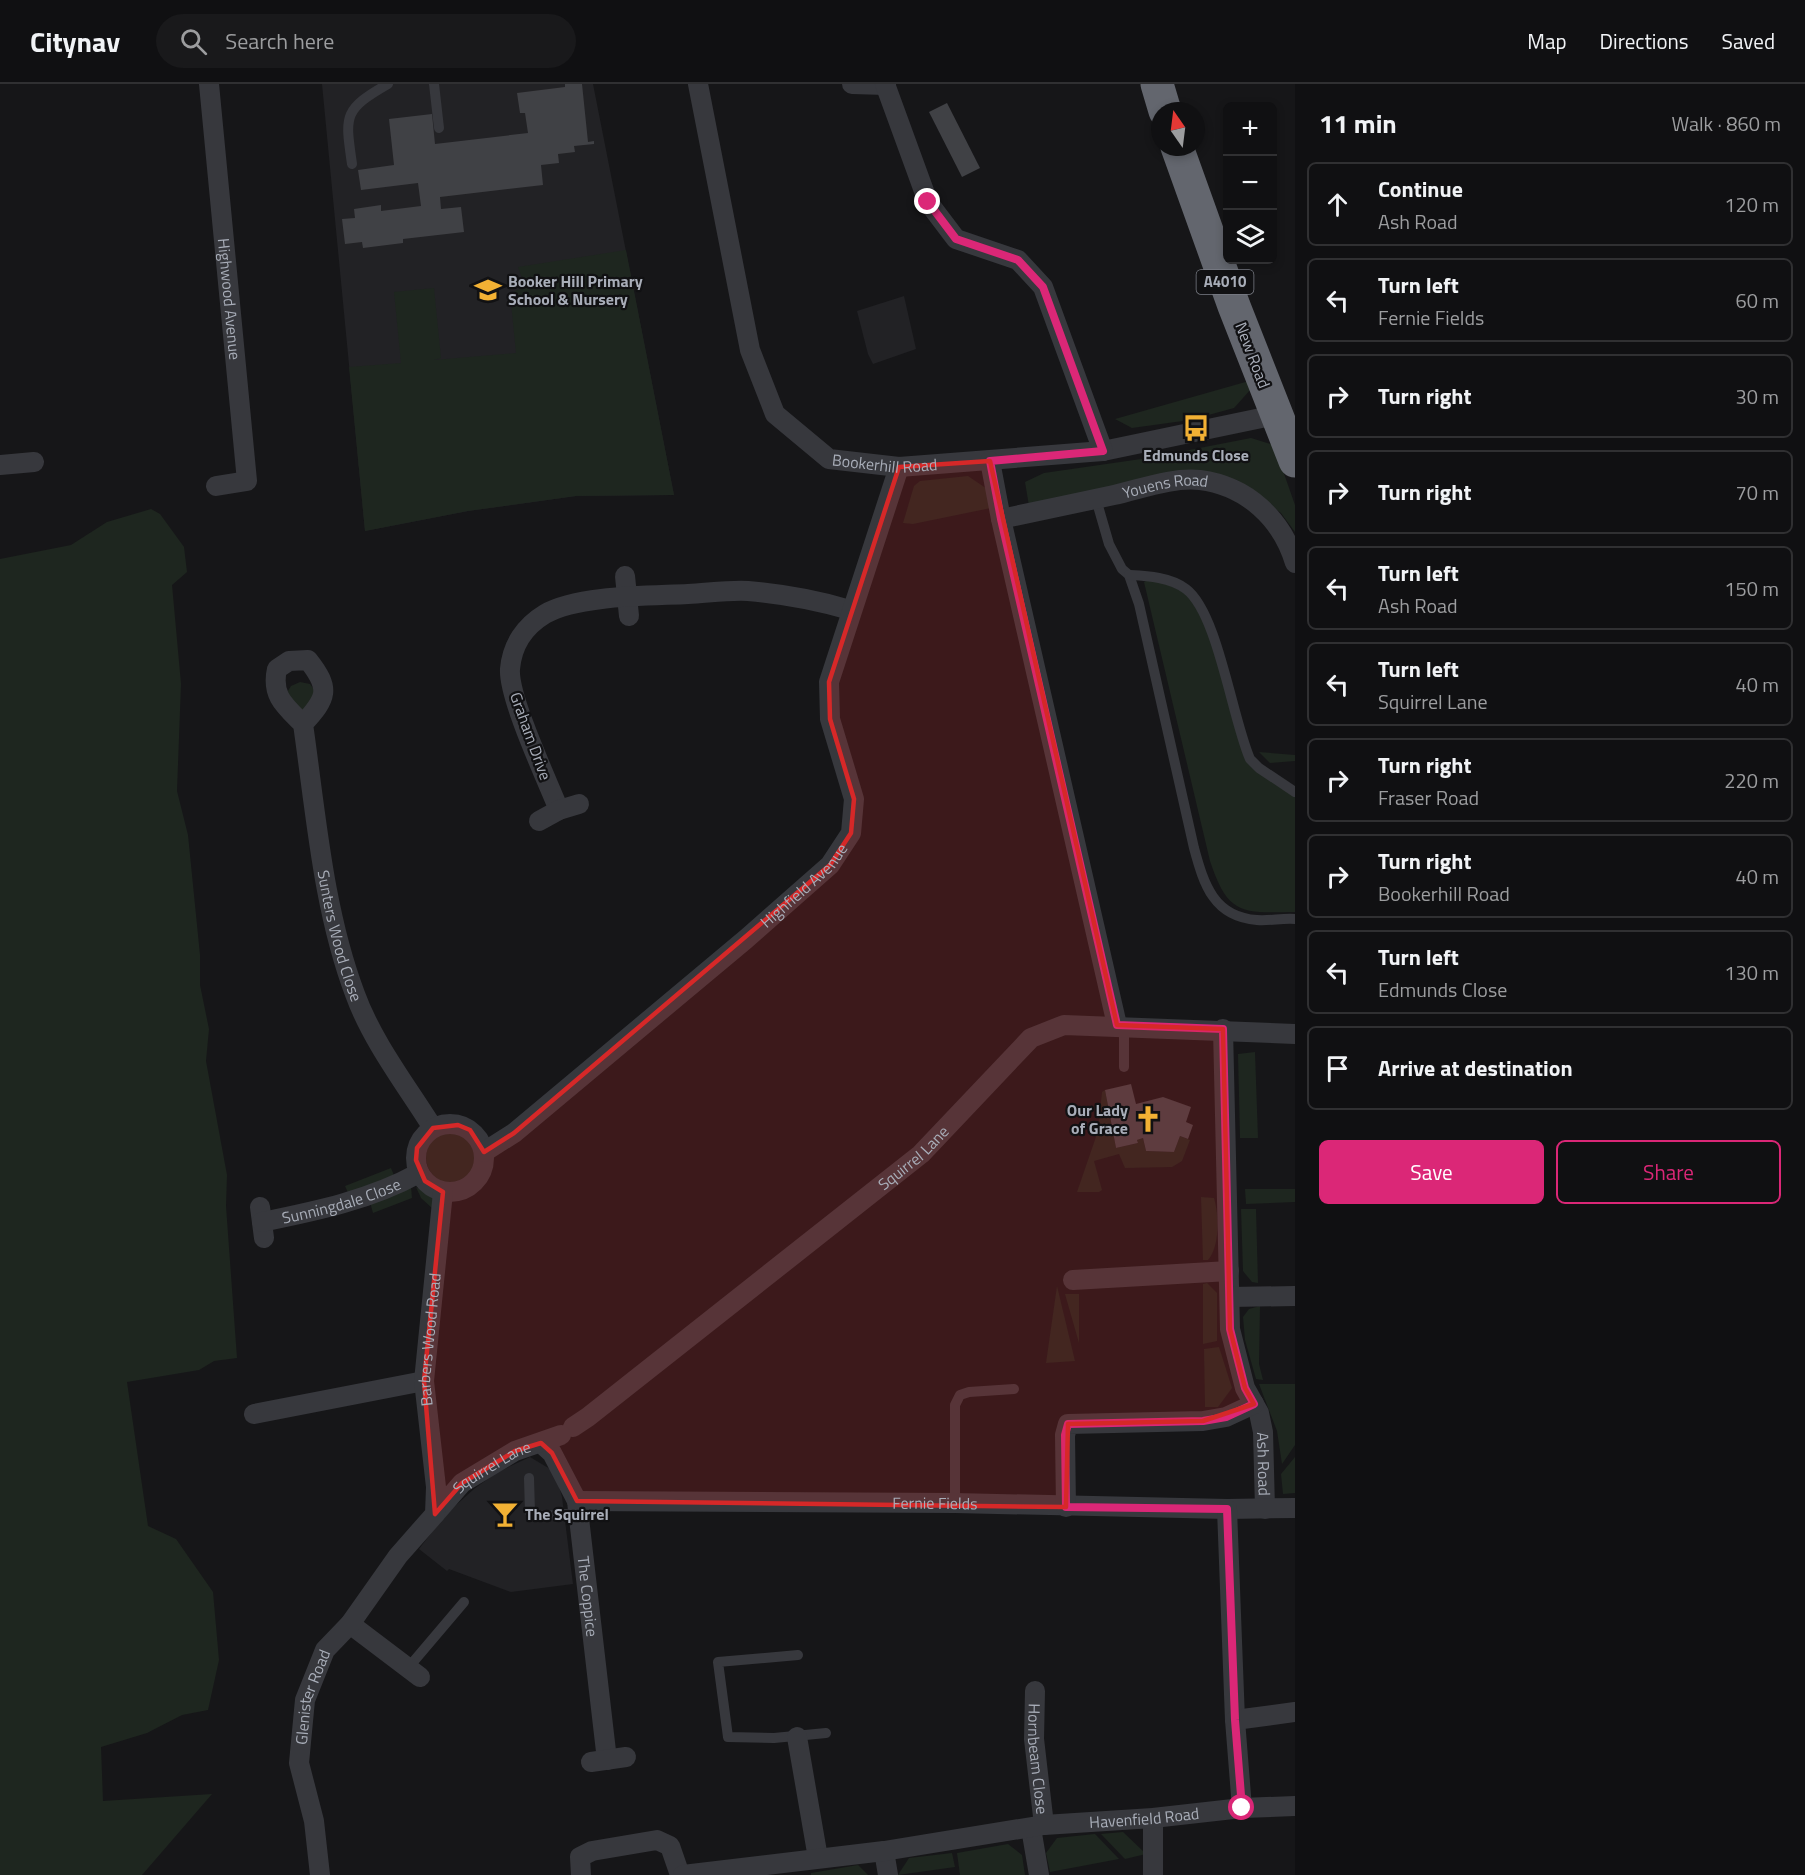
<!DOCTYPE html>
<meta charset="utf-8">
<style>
body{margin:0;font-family:"Titillium Web",sans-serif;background:#19191b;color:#f1f3f6}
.controls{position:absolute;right:18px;top:18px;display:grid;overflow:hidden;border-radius:9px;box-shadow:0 3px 9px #0003}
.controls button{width:54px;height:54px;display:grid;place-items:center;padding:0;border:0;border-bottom:2px solid #303032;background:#101012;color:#f1f3f6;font:30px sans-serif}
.compass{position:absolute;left:1151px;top:18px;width:54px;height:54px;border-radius:50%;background:#101012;box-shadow:0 3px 9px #0003;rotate:346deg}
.stop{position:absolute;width:18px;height:18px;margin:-14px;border:4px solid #db2777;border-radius:50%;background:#fff}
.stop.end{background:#db2777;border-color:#fff;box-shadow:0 2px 6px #0008}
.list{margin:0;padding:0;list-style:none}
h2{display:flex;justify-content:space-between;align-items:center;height:78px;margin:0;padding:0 24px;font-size:26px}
h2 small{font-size:20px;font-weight:400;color:#9c9d9f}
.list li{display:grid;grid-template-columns:39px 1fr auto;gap:18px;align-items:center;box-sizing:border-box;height:84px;margin:0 12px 12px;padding:0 12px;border:2px solid #303032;border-radius:9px}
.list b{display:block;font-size:22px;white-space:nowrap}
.list p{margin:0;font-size:20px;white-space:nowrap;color:#9c9d9f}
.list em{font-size:20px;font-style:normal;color:#9c9d9f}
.actions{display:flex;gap:12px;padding:18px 24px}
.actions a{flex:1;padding:14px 0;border:2px solid #db2777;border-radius:9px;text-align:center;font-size:21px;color:#db2777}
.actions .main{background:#db2777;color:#fff}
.icon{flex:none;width:33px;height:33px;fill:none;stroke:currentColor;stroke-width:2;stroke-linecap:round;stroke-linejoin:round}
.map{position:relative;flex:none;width:1295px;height:1791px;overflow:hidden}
header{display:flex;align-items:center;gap:36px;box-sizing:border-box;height:84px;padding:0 30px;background:#101012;border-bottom:2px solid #303032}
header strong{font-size:28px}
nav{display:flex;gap:33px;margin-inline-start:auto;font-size:21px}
.search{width:420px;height:54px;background:#19191b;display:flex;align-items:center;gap:15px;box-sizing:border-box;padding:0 21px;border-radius:33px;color:#9c9d9f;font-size:22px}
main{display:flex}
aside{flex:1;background:#101012}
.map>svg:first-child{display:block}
.built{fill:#222225}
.green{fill:#1e261f}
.building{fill:#404145}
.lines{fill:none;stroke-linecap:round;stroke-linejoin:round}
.lane{stroke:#37383d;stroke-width:10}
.street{stroke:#37383d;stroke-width:20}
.highway{stroke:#63666e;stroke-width:33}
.route{stroke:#db2777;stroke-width:8}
.marked{fill:#d62828;fill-opacity:0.2;stroke:#d62828;stroke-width:4.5;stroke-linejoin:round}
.labels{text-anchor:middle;stroke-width:4.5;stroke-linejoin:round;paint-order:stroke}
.shield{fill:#111113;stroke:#7b7e86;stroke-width:1.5}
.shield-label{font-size:15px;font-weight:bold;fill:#a8adb8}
.poi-label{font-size:16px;font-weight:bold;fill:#a8adb8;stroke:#111113;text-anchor:start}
.street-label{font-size:16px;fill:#a8adb8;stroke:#111113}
</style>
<header>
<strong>Citynav</strong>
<div class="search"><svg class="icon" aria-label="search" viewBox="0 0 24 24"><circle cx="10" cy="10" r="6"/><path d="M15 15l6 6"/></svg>Search here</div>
<nav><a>Map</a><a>Directions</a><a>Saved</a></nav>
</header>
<main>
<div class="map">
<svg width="1295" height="1791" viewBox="0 0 1295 1791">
<rect width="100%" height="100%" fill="#161618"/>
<g class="built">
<polygon points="322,0 593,0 674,411 576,412 468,427 365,447"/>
<polygon points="904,212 916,265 873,280 868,270 857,227"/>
<polygon points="530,1373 555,1388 562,1413 573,1500 511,1508 449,1485 447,1487 419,1465 445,1431 474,1405 496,1389"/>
</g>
<g class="green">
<polygon points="626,166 674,411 576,412 468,427 365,447 349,283 401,279 394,208 434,204 441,274 434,276 516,269 510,209 525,203 518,183"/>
<polygon points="1249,297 1251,305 1234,324 1190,336 1132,344 1115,335"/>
<polygon points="1251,354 1274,361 1295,421 1295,448 1281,429 1237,396 1209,391 1029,422 1025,398 1044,389 1148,374"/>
<polygon points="968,392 990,407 991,424 913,440 903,439 914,402 920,397"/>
<polygon points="151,425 160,430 184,463 187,488 172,501 181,600 177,707 188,751 200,871 200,901 209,945 206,977 227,1091 226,1122 237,1274 214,1277 199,1286 127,1298 148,1442 176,1455 213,1508 219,1576 208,1626 182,1631 147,1649 101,1663 103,1717 212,1710 142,1791 0,1791 0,475 71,461 107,438"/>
<path d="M1152,494L1198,514L1250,669L1258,679L1295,703V828C1241,829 1228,831 1210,777L1144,498Z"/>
<polygon points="300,598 310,600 316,608 304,628 286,610 291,602"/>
<polygon points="1259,668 1295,671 1295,677 1270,679"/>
<polygon points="1255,968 1258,1054 1240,1054 1238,970"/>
<polygon points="1105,1006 1116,1064 1138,1059 1137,1056 1143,1054 1146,1067 1174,1068 1180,1052 1190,1056 1182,1077 1172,1083 1125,1084 1119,1070 1094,1077 1102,1106 1099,1108 1077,1108 1098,1047 1102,1008"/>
<circle cx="453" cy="1073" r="27"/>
<polygon points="391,1084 395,1094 350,1113 345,1102"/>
<polygon points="411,1103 412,1114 373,1129 370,1118"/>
<polygon points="416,1103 433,1114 433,1125 421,1114"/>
<polygon points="1245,1105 1295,1105 1295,1118 1246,1120"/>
<path d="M1201,1113L1214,1114C1219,1131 1220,1162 1208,1176H1203Z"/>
<polygon points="1241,1125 1256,1125 1258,1199 1252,1198 1243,1187"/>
<polygon points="1207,1199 1217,1209 1217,1257 1203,1260 1203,1200"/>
<polygon points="1057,1202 1075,1277 1046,1279"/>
<polygon points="1065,1210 1079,1210 1079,1259"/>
<polygon points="1260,1222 1259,1280 1263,1296 1256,1295 1245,1256 1243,1233 1249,1225"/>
<polygon points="1219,1263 1232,1304 1218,1323 1205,1323 1204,1265"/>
<polygon points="1259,1300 1295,1300 1295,1361 1282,1380 1277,1347"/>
<polygon points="1295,1373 1295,1409 1283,1410 1281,1390"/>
<polygon points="1123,1748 1146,1770 1125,1775 1101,1750"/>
<polygon points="1095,1750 1119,1775 1050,1788 1046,1769 1057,1754"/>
<polygon points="1008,1760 1022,1771 1025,1791 960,1791 957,1769"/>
<polygon points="952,1769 955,1783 898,1791 909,1774"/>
<polygon points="858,1781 868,1791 811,1791 811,1789"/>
</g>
<g class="building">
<polygon points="565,0 582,0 588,58 594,57 594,60 574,62 575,68 558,70 559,79 541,81 543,101 440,113 441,125 461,123 464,148 403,155 403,159 363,164 362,158 345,160 342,135 355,134 354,125 381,121 381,127 421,122 418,99 361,106 358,86 394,81 389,35 432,30 435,60 528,49 525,29 520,29 517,9 565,3"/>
<polygon points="947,19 980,84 962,93 929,28"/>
<polygon points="1131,1000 1136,1020 1163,1013 1191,1023 1186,1038 1193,1041 1188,1055 1180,1052 1174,1068 1146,1067 1143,1054 1137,1056 1138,1059 1116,1064 1105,1006"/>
</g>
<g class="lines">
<g class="lane">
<polyline points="434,0 439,44"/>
<path d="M352,80C345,31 343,26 388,0"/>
<path d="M1096,415L1109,460L1122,485L1129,491L1139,520L1194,764C1204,801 1214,833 1257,836C1270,837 1282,834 1295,835"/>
<path d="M1129,491C1147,492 1170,493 1186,505C1218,529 1232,634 1250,675L1259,684L1295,708"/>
<polyline points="1124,941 1124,983"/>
<polyline points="529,1394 530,1428 542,1432 579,1429"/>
<polyline points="955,1419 955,1321 960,1311 969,1308 1014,1305"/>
<polyline points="798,1571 718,1578 728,1653 774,1654 826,1649"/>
<polyline points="408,1584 464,1518"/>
</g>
<g class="street">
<path id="s1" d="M209,0L247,397L216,402"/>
<path id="s2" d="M698,0L750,266L775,330L829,375L899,383L1103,367L1276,331"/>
<polyline points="852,0 886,1"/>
<polyline points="885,0 928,118 956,155 1018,176 1043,203 1103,367"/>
<polyline points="990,377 1001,435 1117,941"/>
<polyline points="0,381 34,378"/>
<path id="s3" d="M1001,435C1039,427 1076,419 1114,411C1141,405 1172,393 1200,396C1247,402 1282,435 1295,479"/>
<polyline points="625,492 629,532"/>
<path id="s4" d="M303,640C327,614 331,605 308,576L289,577L277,585C271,612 285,622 303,640C316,730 323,825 355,910C372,957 406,1001 433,1044"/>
<path d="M559,726C547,696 508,613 510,585C512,561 525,542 545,530C578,511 650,512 688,510C708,509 728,506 748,507C783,510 817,516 850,526"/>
<polyline points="539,737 559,726 579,720"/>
<path id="s5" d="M1223,945L1230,1245L1245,1304L1259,1329L1263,1348L1265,1425"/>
<circle cx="450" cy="1074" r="34"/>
<path id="s6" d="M484,1068L514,1049L746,855L830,781L851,749L854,715L830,635L829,598L899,383"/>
<polyline points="260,1123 264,1154"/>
<path id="s7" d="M262,1138C316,1127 370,1116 419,1089"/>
<polyline points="1073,1196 1229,1187"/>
<polyline points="1230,1213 1295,1212"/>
<polyline points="254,1330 424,1297"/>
<path id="s8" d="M573,1343L588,1333L921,1070L1031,954L1064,941L1295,950"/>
<path id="s9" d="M541,1359L552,1369L577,1417L607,1676"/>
<path id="s10" d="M577,1417L955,1419L1227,1425L1295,1424"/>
<polyline points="1066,1423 1065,1351 1068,1340 1203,1337 1226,1333 1254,1320"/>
<polyline points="1227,1425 1235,1636 1242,1724"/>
<path id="s11" d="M435,1430L462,1399L515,1367L561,1351"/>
<polyline points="350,1540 420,1593"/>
<path id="s12" d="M1035,1607L1034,1655L1044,1741"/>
<polyline points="1235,1636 1295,1628"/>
<polyline points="797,1653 818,1774"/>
<polyline points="591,1678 626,1673"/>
<polyline points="1153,1734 1153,1791"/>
<polyline points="1031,1744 1039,1791"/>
<polyline points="884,1767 888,1791"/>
<path id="s13" d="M320,1791L314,1737L299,1679L305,1616L325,1566L350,1540L398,1472L435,1430L436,1403L424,1297L443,1108"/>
<polyline points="581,1791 580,1773 592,1767 657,1756 670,1762 680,1791"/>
<path id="s14" d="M683,1791L884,1767L1044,1741L1153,1734L1242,1724L1295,1722"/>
</g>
<g class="highway">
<polyline points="1157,0 1165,27"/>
<polyline points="1177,63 1234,222 1295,377"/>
</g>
</g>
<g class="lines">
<polyline class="route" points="928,118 956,155 1018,176 1043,203 1103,367 990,377 1001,435 1117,941 1223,945 1230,1245 1245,1304 1254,1320 1226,1333 1203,1337 1068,1340 1065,1351 1066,1423 1227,1425 1235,1636 1242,1724"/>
</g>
<path class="marked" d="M990,377L1117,941L1223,945L1230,1245L1245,1304L1254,1320L1203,1337L1068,1340L1066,1423L577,1417L552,1369L541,1359L515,1367L462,1399L435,1430L424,1297L443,1108L425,1097L416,1076L417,1064L433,1044L458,1041L470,1046L484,1068L514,1049L830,781L851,749L854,715L830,635L829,598L899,383Z"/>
<defs>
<symbol id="school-bare" viewBox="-9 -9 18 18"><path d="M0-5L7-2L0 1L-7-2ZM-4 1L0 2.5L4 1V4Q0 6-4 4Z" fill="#f2b134" stroke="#111113" stroke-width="2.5" paint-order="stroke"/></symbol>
<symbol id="bus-bare" viewBox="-9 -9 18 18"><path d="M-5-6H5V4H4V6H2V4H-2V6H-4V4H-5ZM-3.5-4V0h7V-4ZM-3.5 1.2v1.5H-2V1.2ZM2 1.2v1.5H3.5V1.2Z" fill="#f2b134" stroke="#111113" stroke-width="2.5" paint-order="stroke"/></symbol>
<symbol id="church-bare" viewBox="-9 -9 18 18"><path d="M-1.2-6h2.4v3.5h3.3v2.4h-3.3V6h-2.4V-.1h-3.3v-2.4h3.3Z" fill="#f2b134" stroke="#111113" stroke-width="2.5" paint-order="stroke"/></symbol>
<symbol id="bar-bare" viewBox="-9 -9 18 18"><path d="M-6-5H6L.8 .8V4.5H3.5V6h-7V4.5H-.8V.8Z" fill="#f2b134" stroke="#111113" stroke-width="2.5" paint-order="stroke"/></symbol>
</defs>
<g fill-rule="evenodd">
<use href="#school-bare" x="469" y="187" width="38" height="38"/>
<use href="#bus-bare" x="1177" y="325" width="38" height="38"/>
<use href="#church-bare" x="1129" y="1016" width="38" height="38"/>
<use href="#bar-bare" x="486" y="1411" width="38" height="38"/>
</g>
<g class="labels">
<rect class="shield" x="1196.5" y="186" width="57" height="24" rx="4.5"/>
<g class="shield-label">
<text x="1225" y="203">A4010</text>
</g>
<g class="poi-label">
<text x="508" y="203">Booker Hill Primary<tspan x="508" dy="18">School &amp; Nursery</tspan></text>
<text x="1196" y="377" text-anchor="middle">Edmunds Close</text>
<text x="1128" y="1032" text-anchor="end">Our Lady<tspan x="1128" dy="18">of Grace</tspan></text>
<text x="525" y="1436">The Squirrel</text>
</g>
<g class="street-label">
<text dy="6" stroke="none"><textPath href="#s1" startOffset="216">Highwood Avenue</textPath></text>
<text transform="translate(1253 271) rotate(69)" y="6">New Road</text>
<text dy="6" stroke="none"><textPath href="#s2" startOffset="466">Bookerhill Road</textPath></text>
<text dy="6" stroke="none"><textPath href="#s3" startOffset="168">Youens Road</textPath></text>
<text transform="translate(531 652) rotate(70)" y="6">Graham Drive</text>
<text dy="6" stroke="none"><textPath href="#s6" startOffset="417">Highfield Avenue</textPath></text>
<text dy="6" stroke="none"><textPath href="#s4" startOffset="388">Sunters Wood Close</textPath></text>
<text dy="6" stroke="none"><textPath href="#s8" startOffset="434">Squirrel Lane</textPath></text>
<text dy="6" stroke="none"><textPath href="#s7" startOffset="82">Sunningdale Close</textPath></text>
<text dy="6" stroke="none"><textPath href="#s13" startOffset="582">Barbers Wood Road</textPath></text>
<text dy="6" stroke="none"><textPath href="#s5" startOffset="441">Ash Road</textPath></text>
<text dy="6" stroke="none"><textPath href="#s11" startOffset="75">Squirrel Lane</textPath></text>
<text dy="6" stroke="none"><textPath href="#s10" startOffset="358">Fernie Fields</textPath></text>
<text dy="6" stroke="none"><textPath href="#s9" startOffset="165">The Coppice</textPath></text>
<text dy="6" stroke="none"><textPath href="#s13" startOffset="182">Glenister Road</textPath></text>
<text dy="6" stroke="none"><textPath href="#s12" startOffset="68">Hornbeam Close</textPath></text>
<text dy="6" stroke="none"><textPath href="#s14" startOffset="465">Havenfield Road</textPath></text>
</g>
</g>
</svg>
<div class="controls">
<button>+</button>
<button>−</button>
<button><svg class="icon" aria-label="layers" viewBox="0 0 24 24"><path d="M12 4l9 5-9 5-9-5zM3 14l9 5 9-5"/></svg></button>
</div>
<svg class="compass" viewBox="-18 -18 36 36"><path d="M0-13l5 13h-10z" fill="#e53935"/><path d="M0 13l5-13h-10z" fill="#9c9d9f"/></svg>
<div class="stop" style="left:1242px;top:1724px"></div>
<div class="stop end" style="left:928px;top:118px"></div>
</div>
<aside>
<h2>11 min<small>Walk · 860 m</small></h2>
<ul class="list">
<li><svg class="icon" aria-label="ahead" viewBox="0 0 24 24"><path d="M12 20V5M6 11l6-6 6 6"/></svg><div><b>Continue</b><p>Ash Road</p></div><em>120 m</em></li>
<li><svg class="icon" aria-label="left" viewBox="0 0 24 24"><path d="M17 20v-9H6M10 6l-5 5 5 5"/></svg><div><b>Turn left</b><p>Fernie Fields</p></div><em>60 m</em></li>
<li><svg class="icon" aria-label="right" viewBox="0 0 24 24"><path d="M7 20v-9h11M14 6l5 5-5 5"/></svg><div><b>Turn right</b></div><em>30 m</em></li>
<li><svg class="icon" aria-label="right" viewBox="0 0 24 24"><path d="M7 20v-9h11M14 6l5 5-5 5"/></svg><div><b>Turn right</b></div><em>70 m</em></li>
<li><svg class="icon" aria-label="left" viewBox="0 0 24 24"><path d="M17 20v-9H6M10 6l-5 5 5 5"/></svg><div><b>Turn left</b><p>Ash Road</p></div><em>150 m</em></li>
<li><svg class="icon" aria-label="left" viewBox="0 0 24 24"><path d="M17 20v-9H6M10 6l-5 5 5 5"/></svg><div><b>Turn left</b><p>Squirrel Lane</p></div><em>40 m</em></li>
<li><svg class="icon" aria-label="right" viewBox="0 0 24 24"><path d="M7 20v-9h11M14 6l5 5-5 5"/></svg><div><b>Turn right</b><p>Fraser Road</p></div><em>220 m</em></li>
<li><svg class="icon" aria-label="right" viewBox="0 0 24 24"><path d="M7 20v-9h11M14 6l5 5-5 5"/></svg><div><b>Turn right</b><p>Bookerhill Road</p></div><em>40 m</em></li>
<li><svg class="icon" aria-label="left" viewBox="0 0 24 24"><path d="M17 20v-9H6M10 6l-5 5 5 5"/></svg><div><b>Turn left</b><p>Edmunds Close</p></div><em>130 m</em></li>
<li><svg class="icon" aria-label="arrive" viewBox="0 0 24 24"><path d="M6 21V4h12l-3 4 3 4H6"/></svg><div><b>Arrive at destination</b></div></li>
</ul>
<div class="actions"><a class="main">Save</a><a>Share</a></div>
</aside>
</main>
